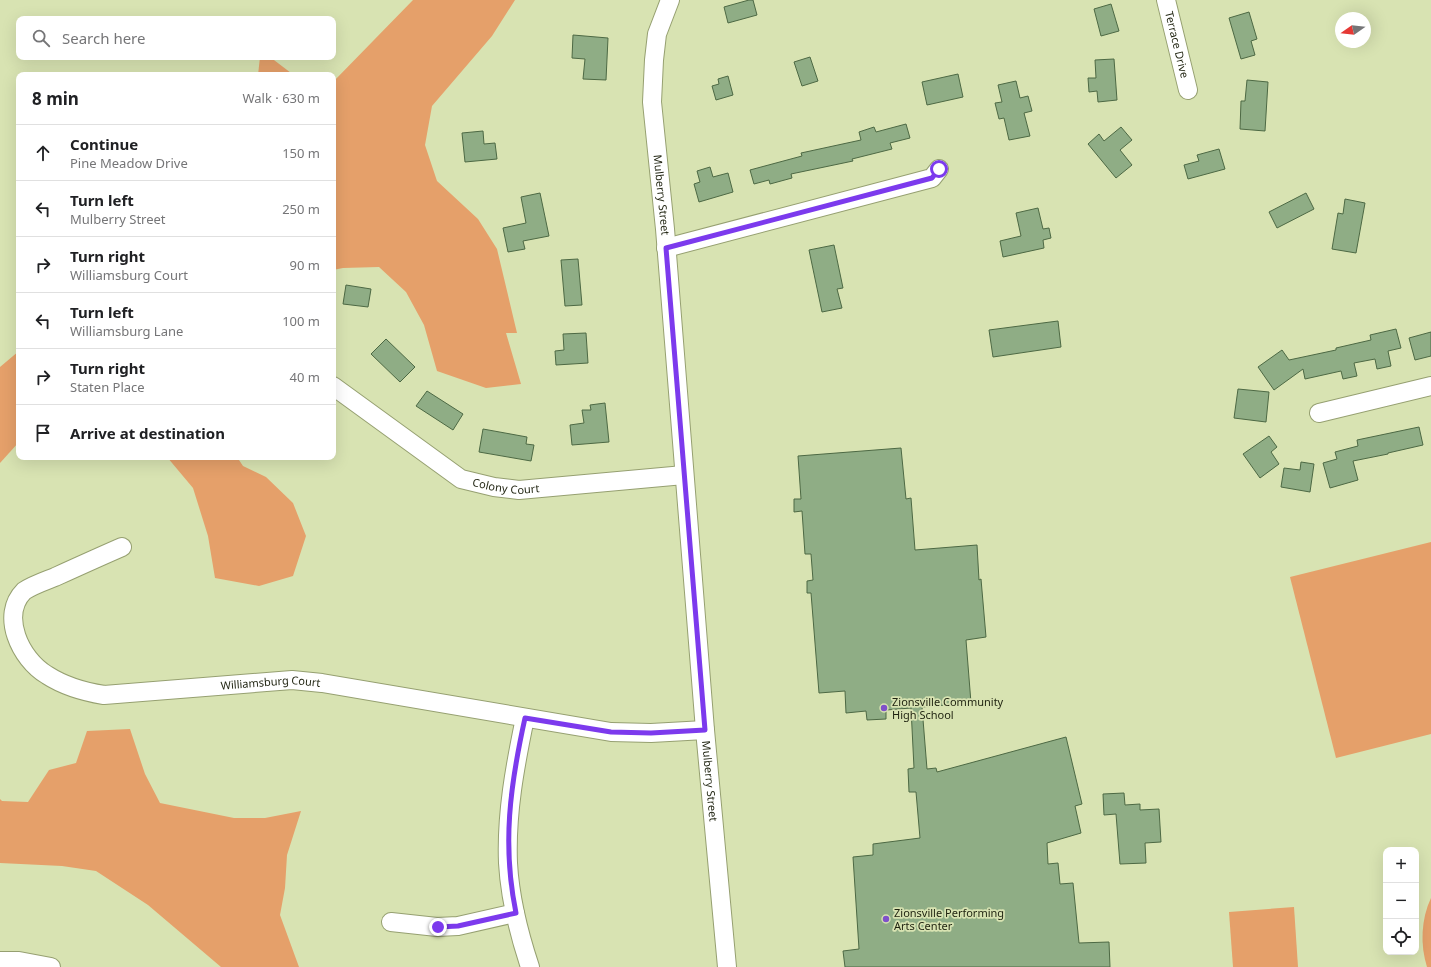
<!DOCTYPE html>
<meta charset="utf-8">
<style>
body{margin:0;font-family:"Noto Sans",sans-serif;background:#f2f2f2;color:#202124}
.controls{position:absolute;right:12px;bottom:12px;display:grid;overflow:hidden;border-radius:8px;box-shadow:0 4px 16px #0002}
.controls button{width:36px;height:36px;display:grid;place-items:center;padding:0;border:0;border-bottom:1px solid #e0e0e0;background:#fff;color:#202124;font:20px sans-serif}
.compass{position:absolute;left:1335px;top:12px;width:36px;height:36px;border-radius:50%;background:#fff;box-shadow:0 4px 16px #0002;rotate:256deg}
.stop{position:absolute;width:12px;height:12px;margin:-9px;border:3px solid #7c3aed;border-radius:50%;background:#fff}
.stop.end{background:#7c3aed;border-color:#fff;box-shadow:0 1px 4px #0008}
.list{margin:0;padding:0;list-style:none}
h2{display:flex;justify-content:space-between;align-items:center;height:52px;margin:0;padding:0 16px;font-size:17px}
h2 small{font-size:13px;font-weight:400;color:#757577}
.list li{display:grid;grid-template-columns:26px 1fr auto;gap:12px;align-items:center;box-sizing:border-box;height:56px;padding:0 16px;border-top:1px solid #e0e0e0}
.list b{display:block;font-size:15px;white-space:nowrap}
.list p{margin:0;font-size:13px;white-space:nowrap;color:#757577}
.list em{font-size:13px;font-style:normal;color:#757577}
.icon{flex:none;width:22px;height:22px;fill:none;stroke:currentColor;stroke-width:2;stroke-linecap:round;stroke-linejoin:round}
.map{position:relative;flex:none;width:1431px;height:967px;overflow:hidden}
.search{position:absolute;background:#fff;box-shadow:0 4px 16px #0002;left:16px;top:16px;width:320px;height:44px;display:flex;align-items:center;gap:10px;box-sizing:border-box;padding:0 14px;border-radius:8px;color:#757577;font-size:15px}
.panel{position:absolute;background:#fff;box-shadow:0 4px 16px #0002;left:16px;top:72px;width:320px;height:388px;border-radius:8px}
.map>svg:first-child{display:block}
.green{fill:#e5a06a}
.building{fill:#8fad85;stroke:#4d6944}
.lines{fill:none;stroke-linecap:round;stroke-linejoin:round}
.minor-casing{stroke:#96a071;stroke-width:20}
.minor{stroke:#fff;stroke-width:18}
.route{stroke:#7c3aed;stroke-width:5}
.poi-dot{fill:#7f51ca;stroke:#d8e3b2;stroke-width:1.5}
.labels{text-anchor:middle;stroke-width:3.5;stroke-linejoin:round;paint-order:stroke}
.street-label{font-size:11px;fill:#1e220f;stroke:#d8e3b2}
.poi-label{font-size:11px;fill:#1e220f;stroke:#d8e3b2;text-anchor:start}
</style>
<div class="map">
<svg width="1431" height="967" viewBox="0 0 1431 967">
<rect width="100%" height="100%" fill="#d8e3b2"/>
<g class="green">
<polygon points="413,0 515,0 492,36 432,106 425,145 437,181 478,219 497,249 517,333 506,333 521,384 486,388 437,371 424,325 406,292 379,267 343,268 333,270 333,82"/>
<polygon points="260,57 270,57 291,73 301,75 258,75"/>
<polygon points="19,351 19,442 0,463 0,367"/>
<polygon points="167,457 237,457 243,466 266,477 293,503 306,536 293,576 259,586 215,578 208,536 193,488"/>
<polygon points="1431,542 1431,734 1336,758 1290,577"/>
<polygon points="130,729 145,774 160,803 234,818 265,818 301,811 287,855 285,888 280,915 299,967 221,967 148,905 96,871 62,866 0,863 0,799 2,801 28,802 49,770 76,763 87,731"/>
<path d="M1431,898V967H1427C1420,945 1421,919 1431,898Z"/>
<polygon points="1294,907 1298,967 1233,967 1229,912"/>
</g>
<g class="building">
<polygon points="749,0 753,0 757,15 728,23 724,7"/>
<polygon points="1111,4 1119,31 1101,36 1094,9"/>
<polygon points="1249,12 1257,39 1251,41 1255,55 1241,59 1229,18"/>
<polygon points="573,35 608,38 606,80 583,79 585,59 572,58"/>
<polygon points="810,57 818,81 802,86 794,62"/>
<polygon points="1114,59 1117,100 1098,102 1097,91 1089,92 1088,78 1096,78 1095,60"/>
<polygon points="958,74 963,97 927,105 922,82"/>
<polygon points="728,76 733,95 716,100 712,86 719,84 718,79"/>
<polygon points="1247,80 1268,82 1265,131 1240,129 1241,101 1245,101"/>
<polygon points="1016,81 1020,98 1028,96 1032,111 1024,113 1030,136 1009,140 1004,118 999,119 995,103 1002,102 998,85"/>
<polygon points="906,124 910,138 890,143 892,149 852,159 853,161 791,174 792,178 770,184 769,180 754,184 750,170 802,156 801,153 861,140 859,132 874,127 876,132"/>
<polygon points="1121,127 1132,140 1120,150 1132,165 1116,178 1088,144 1099,134 1104,141"/>
<polygon points="483,131 484,144 495,143 497,159 465,162 462,133"/>
<polygon points="1219,149 1225,169 1188,179 1184,165 1199,161 1197,155"/>
<polygon points="710,167 713,177 728,173 733,192 699,202 694,184 700,182 697,171"/>
<polygon points="540,193 549,236 523,241 525,249 508,252 503,228 526,223 521,197"/>
<polygon points="1306,193 1314,209 1277,228 1269,212"/>
<polygon points="1345,199 1365,203 1356,253 1332,249 1338,213 1343,214"/>
<polygon points="1038,208 1043,229 1049,228 1051,238 1043,240 1044,248 1003,257 1000,241 1021,236 1016,213"/>
<polygon points="834,245 843,288 837,289 842,308 822,312 809,250"/>
<polygon points="578,259 582,305 565,306 561,260"/>
<polygon points="346,285 371,289 368,307 343,304"/>
<polygon points="1058,321 1061,347 993,357 989,330"/>
<polygon points="1396,329 1401,348 1388,351 1391,366 1377,369 1375,359 1354,363 1357,376 1343,379 1341,371 1305,379 1303,369 1274,390 1258,367 1282,350 1289,360 1336,350 1336,348 1371,340 1370,335"/>
<polygon points="1431,332 1431,356 1415,360 1409,338"/>
<polygon points="586,333 588,363 556,365 555,351 564,350 563,334"/>
<polygon points="386,339 415,367 400,382 371,354"/>
<polygon points="1238,389 1269,392 1266,422 1234,418"/>
<polygon points="427,391 463,414 453,430 416,406"/>
<polygon points="605,403 609,442 572,445 570,425 584,423 582,410 591,410 590,405"/>
<polygon points="1419,427 1423,445 1388,453 1388,454 1353,461 1358,480 1330,488 1323,463 1337,459 1335,452 1358,446 1357,440"/>
<polygon points="483,429 527,437 526,444 534,445 531,461 479,452"/>
<polygon points="1269,436 1277,447 1271,452 1279,464 1260,478 1243,454"/>
<polygon points="901,448 906,499 911,498 915,550 977,545 979,580 981,579 986,637 966,640 971,703 922,707 927,769 936,768 937,772 1066,737 1082,804 1075,806 1081,833 1047,843 1048,864 1058,863 1060,884 1073,883 1079,943 1109,942 1110,967 845,967 843,951 859,949 853,857 873,855 873,844 920,838 916,792 909,792 908,769 914,768 911,708 886,710 886,719 867,720 866,711 846,713 845,691 819,693 811,593 807,593 807,581 813,580 811,554 805,554 802,511 794,512 794,499 801,499 798,456"/>
<polygon points="1301,462 1314,464 1310,492 1281,487 1284,468 1300,470"/>
<polygon points="1124,793 1125,805 1140,804 1140,810 1159,809 1161,842 1145,843 1146,863 1120,864 1116,814 1104,815 1103,794"/>
</g>
<g class="lines">
<defs>
<g id="minor">
<path id="s1" d="M670,0L657,34L654,60L652,102L665,229L705,730L727,967"/>
<path id="s2" d="M1166,0L1188,90"/>
<polyline points="666,248 932,178 939,169"/>
<path id="s3" d="M333,386L461,479L494,487L519,490L684,475"/>
<polyline points="1319,413 1431,386"/>
<path id="s4" d="M122,547C99,557 77,567 55,577C45,581 33,585 24,591C0,615 20,659 47,675C64,686 85,692 104,695L292,680L322,683L611,732L651,733L705,730"/>
<path d="M525,718C515,766 506,814 508,863C510,899 519,934 530,967"/>
<polyline points="391,922 437,927 458,926 515,913"/>
<polyline points="0,961 19,961 51,967"/>
</g>
</defs>
<use href="#minor" class="minor-casing"/>
<use href="#minor" class="minor"/>
</g>
<g class="lines">
<path class="route" d="M438,927L458,926L516,913C502,845 510,786 525,718L611,732L651,733L705,730L666,248L932,178L939,169"/>
</g>
<g class="poi-dot">
<circle cx="884" cy="708" r="4"/>
<circle cx="886" cy="919" r="4"/>
</g>
<g class="labels">
<g class="street-label">
<text dy="4" stroke="none"><textPath href="#s2" startOffset="46">Terrace Drive</textPath></text>
<text dy="4" stroke="none"><textPath href="#s1" startOffset="198">Mulberry Street</textPath></text>
<text dy="4" stroke="none"><textPath href="#s3" startOffset="204">Colony Court</textPath></text>
<text dy="4" stroke="none"><textPath href="#s4" startOffset="434">Williamsburg Court</textPath></text>
<text dy="4" stroke="none"><textPath href="#s1" startOffset="786">Mulberry Street</textPath></text>
</g>
<g class="poi-label">
<text x="892" y="706">Zionsville Community<tspan x="892" dy="13">High School</tspan></text>
<text x="894" y="917">Zionsville Performing<tspan x="894" dy="13">Arts Center</tspan></text>
</g>
</g>
</svg>
<div class="controls">
<button>+</button>
<button>−</button>
<button><svg class="icon" aria-label="locate" viewBox="0 0 24 24"><circle cx="12" cy="12" r="6"/><path d="M12 2v4M12 18v4M2 12h4M18 12h4"/></svg></button>
</div>
<svg class="compass" viewBox="-18 -18 36 36"><path d="M0-13l5 13h-10z" fill="#e53935"/><path d="M0 13l5-13h-10z" fill="#757577"/></svg>
<div class="stop" style="left:939px;top:169px"></div>
<div class="stop end" style="left:438px;top:927px"></div>
<div class="search"><svg class="icon" aria-label="search" viewBox="0 0 24 24"><circle cx="10" cy="10" r="6"/><path d="M15 15l6 6"/></svg>Search here</div>
<section class="panel">
<h2>8 min<small>Walk · 630 m</small></h2>
<ul class="list">
<li><svg class="icon" aria-label="ahead" viewBox="0 0 24 24"><path d="M12 20V5M6 11l6-6 6 6"/></svg><div><b>Continue</b><p>Pine Meadow Drive</p></div><em>150 m</em></li>
<li><svg class="icon" aria-label="left" viewBox="0 0 24 24"><path d="M17 20v-9H6M10 6l-5 5 5 5"/></svg><div><b>Turn left</b><p>Mulberry Street</p></div><em>250 m</em></li>
<li><svg class="icon" aria-label="right" viewBox="0 0 24 24"><path d="M7 20v-9h11M14 6l5 5-5 5"/></svg><div><b>Turn right</b><p>Williamsburg Court</p></div><em>90 m</em></li>
<li><svg class="icon" aria-label="left" viewBox="0 0 24 24"><path d="M17 20v-9H6M10 6l-5 5 5 5"/></svg><div><b>Turn left</b><p>Williamsburg Lane</p></div><em>100 m</em></li>
<li><svg class="icon" aria-label="right" viewBox="0 0 24 24"><path d="M7 20v-9h11M14 6l5 5-5 5"/></svg><div><b>Turn right</b><p>Staten Place</p></div><em>40 m</em></li>
<li><svg class="icon" aria-label="arrive" viewBox="0 0 24 24"><path d="M6 21V4h12l-3 4 3 4H6"/></svg><div><b>Arrive at destination</b></div></li>
</ul>
</section>
</div>
